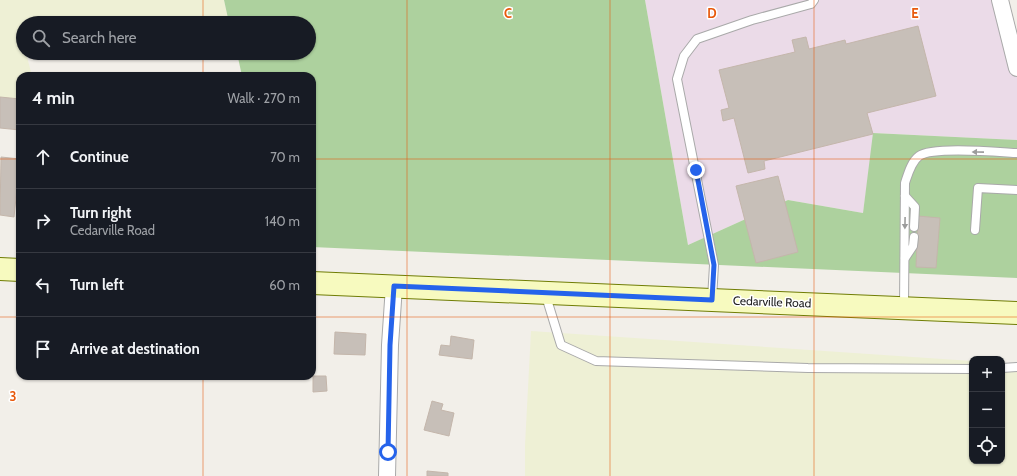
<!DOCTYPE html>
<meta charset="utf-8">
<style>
body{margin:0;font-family:Cabin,sans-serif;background:#242831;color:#f1f3f6}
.controls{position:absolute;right:12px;bottom:12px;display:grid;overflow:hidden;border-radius:8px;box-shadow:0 1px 3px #0004}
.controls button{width:36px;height:36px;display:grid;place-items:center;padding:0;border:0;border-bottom:1px solid #363941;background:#171b24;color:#f1f3f6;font:20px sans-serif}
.stop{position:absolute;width:12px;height:12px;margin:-9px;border:3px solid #2563eb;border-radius:50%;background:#fff}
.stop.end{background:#2563eb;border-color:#fff;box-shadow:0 1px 4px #0008}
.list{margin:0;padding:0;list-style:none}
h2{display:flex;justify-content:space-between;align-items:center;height:52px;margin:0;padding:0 16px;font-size:17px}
h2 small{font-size:13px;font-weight:400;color:#9ea1a6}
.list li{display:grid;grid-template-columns:26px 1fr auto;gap:12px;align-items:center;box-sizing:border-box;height:64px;padding:0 16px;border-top:1px solid #363941}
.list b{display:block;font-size:15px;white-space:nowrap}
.list p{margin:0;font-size:13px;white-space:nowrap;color:#9ea1a6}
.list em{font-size:13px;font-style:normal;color:#9ea1a6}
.icon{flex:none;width:22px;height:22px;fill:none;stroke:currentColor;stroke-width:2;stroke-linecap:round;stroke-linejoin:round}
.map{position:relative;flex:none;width:1017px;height:476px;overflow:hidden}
.search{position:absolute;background:#171b24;box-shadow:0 1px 3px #0004;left:16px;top:16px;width:300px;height:44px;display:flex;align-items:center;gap:10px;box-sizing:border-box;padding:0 14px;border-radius:22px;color:#9ea1a6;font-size:15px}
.panel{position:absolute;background:#171b24;box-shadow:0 1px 3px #0004;left:16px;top:72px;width:300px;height:308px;border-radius:12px}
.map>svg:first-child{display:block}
.industrial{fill:#ebdbe8}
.farmland{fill:#eef0d5}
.forest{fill:#add19e}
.building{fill:#c7bfb8;stroke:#c4b6ab}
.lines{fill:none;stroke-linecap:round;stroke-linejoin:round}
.lane-casing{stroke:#a9a9a9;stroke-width:10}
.street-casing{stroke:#a9a9a9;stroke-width:18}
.secondary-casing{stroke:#707d05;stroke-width:24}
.lane{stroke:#fff;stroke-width:8}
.street{stroke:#fff;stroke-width:16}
.secondary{stroke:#f7fabf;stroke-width:22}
.oneway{fill:#9c9c9c}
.route{stroke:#2563eb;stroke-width:5}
.grid{fill:none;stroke:#e8590c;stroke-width:1;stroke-opacity:0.55}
.labels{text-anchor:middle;stroke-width:3;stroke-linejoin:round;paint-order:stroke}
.street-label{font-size:12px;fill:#222;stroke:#fff}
.grid-label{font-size:13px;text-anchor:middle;font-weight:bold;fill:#e8590c;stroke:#fff;stroke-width:3;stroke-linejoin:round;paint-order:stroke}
</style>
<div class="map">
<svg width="1017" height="476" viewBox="0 0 1017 476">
<rect width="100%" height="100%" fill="#f2efe9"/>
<polygon class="industrial" points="645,0 1004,0 1017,53 1017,140 874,133 863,213 788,200 688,245"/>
<g class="farmland">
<polygon points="0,0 224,0 229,23 23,23 23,53 26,53 32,76 20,76 20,124 0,123"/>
<polygon points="531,331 972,361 972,461 1002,461 1002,363 1017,364 1017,476 525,476 525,445"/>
</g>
<polygon class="forest" points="224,0 645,0 688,245 788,200 863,213 873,133 1017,140 1017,278 312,247 312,76 242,76 237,53 309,53 309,23 229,23"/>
<g class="building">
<polygon points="918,26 936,96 867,113 873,134 764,161 765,169 748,173 734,118 723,121 721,110 729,108 719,70 795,52 792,40 806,37 809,49 845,40 846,44"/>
<polygon points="0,97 20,99 20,130 0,128"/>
<polygon points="1,157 20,159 14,217 0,215"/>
<polygon points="778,176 798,252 756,263 736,186"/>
<polygon points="918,216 940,218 936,268 916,267"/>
<polygon points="335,332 366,334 365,355 334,354"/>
<polygon points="451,336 474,340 472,359 439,355 441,345 450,346"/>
<polygon points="313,376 326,376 327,391 313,392"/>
<polygon points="432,401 443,404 441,410 454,413 449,436 424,430"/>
<polygon points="427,471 448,473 448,476 427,476"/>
</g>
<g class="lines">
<defs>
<g id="lane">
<polyline points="905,196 915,207 914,227"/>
<polyline points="975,230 978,188 1017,190"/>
<polyline points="905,258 913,246 914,237"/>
<polyline points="545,293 561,345 596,361 808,368 972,369"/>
<polyline points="712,299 714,265 677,79 684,56 697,39 752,20 811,4 814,0"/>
<path d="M904,307L905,183C908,174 911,162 919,156C932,146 998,152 1017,153"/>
<polyline points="1002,368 1017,367"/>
</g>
<g id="street">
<polyline points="1000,0 1017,68"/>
<polyline points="387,476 390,345 394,286"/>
</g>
<g id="secondary">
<polyline points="0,269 20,270"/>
<polyline points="312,283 1017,313"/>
</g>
</defs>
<use href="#lane" class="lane-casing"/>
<use href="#street" class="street-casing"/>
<use href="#secondary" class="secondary-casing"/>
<use href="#lane" class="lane"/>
<use href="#street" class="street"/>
<use href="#secondary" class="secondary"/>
</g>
<defs><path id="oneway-solid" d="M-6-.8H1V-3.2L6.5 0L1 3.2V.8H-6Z"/></defs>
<g class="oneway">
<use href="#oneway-solid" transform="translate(978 152) rotate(-179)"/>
<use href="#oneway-solid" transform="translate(905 223) rotate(91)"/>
</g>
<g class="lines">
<polyline class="route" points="388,452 390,345 394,286 712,300 714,265 696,170"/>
</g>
<path class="grid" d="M203,0V23M407,0V476M610,0V476M814,0V476M203,53V76M0,159H20M312,159H1017M0,317H20M312,317H1017M203,376V476"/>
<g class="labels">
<g class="street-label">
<text transform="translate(772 302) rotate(2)" y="4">Cedarville Road</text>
</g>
</g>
<g class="grid-label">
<text x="508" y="18">C</text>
<text x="712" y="18">D</text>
<text x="915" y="18">E</text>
<text x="13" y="401">3</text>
</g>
</svg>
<div class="controls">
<button>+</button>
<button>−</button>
<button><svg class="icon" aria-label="locate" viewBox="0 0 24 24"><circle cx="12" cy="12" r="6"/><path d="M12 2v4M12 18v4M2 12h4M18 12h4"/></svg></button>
</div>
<div class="stop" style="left:388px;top:452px"></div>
<div class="stop end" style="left:696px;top:170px"></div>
<div class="search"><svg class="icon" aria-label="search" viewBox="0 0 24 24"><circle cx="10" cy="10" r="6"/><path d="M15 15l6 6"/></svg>Search here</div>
<section class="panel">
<h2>4 min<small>Walk · 270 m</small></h2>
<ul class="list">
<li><svg class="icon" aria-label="ahead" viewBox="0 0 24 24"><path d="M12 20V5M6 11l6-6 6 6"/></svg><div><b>Continue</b></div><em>70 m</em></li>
<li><svg class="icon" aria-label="right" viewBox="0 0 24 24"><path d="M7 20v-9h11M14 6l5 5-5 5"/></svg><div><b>Turn right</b><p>Cedarville Road</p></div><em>140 m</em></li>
<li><svg class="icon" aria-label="left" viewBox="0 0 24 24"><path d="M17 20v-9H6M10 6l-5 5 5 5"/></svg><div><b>Turn left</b></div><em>60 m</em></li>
<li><svg class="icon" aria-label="arrive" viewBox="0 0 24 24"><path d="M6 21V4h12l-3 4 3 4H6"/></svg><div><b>Arrive at destination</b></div></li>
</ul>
</section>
</div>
